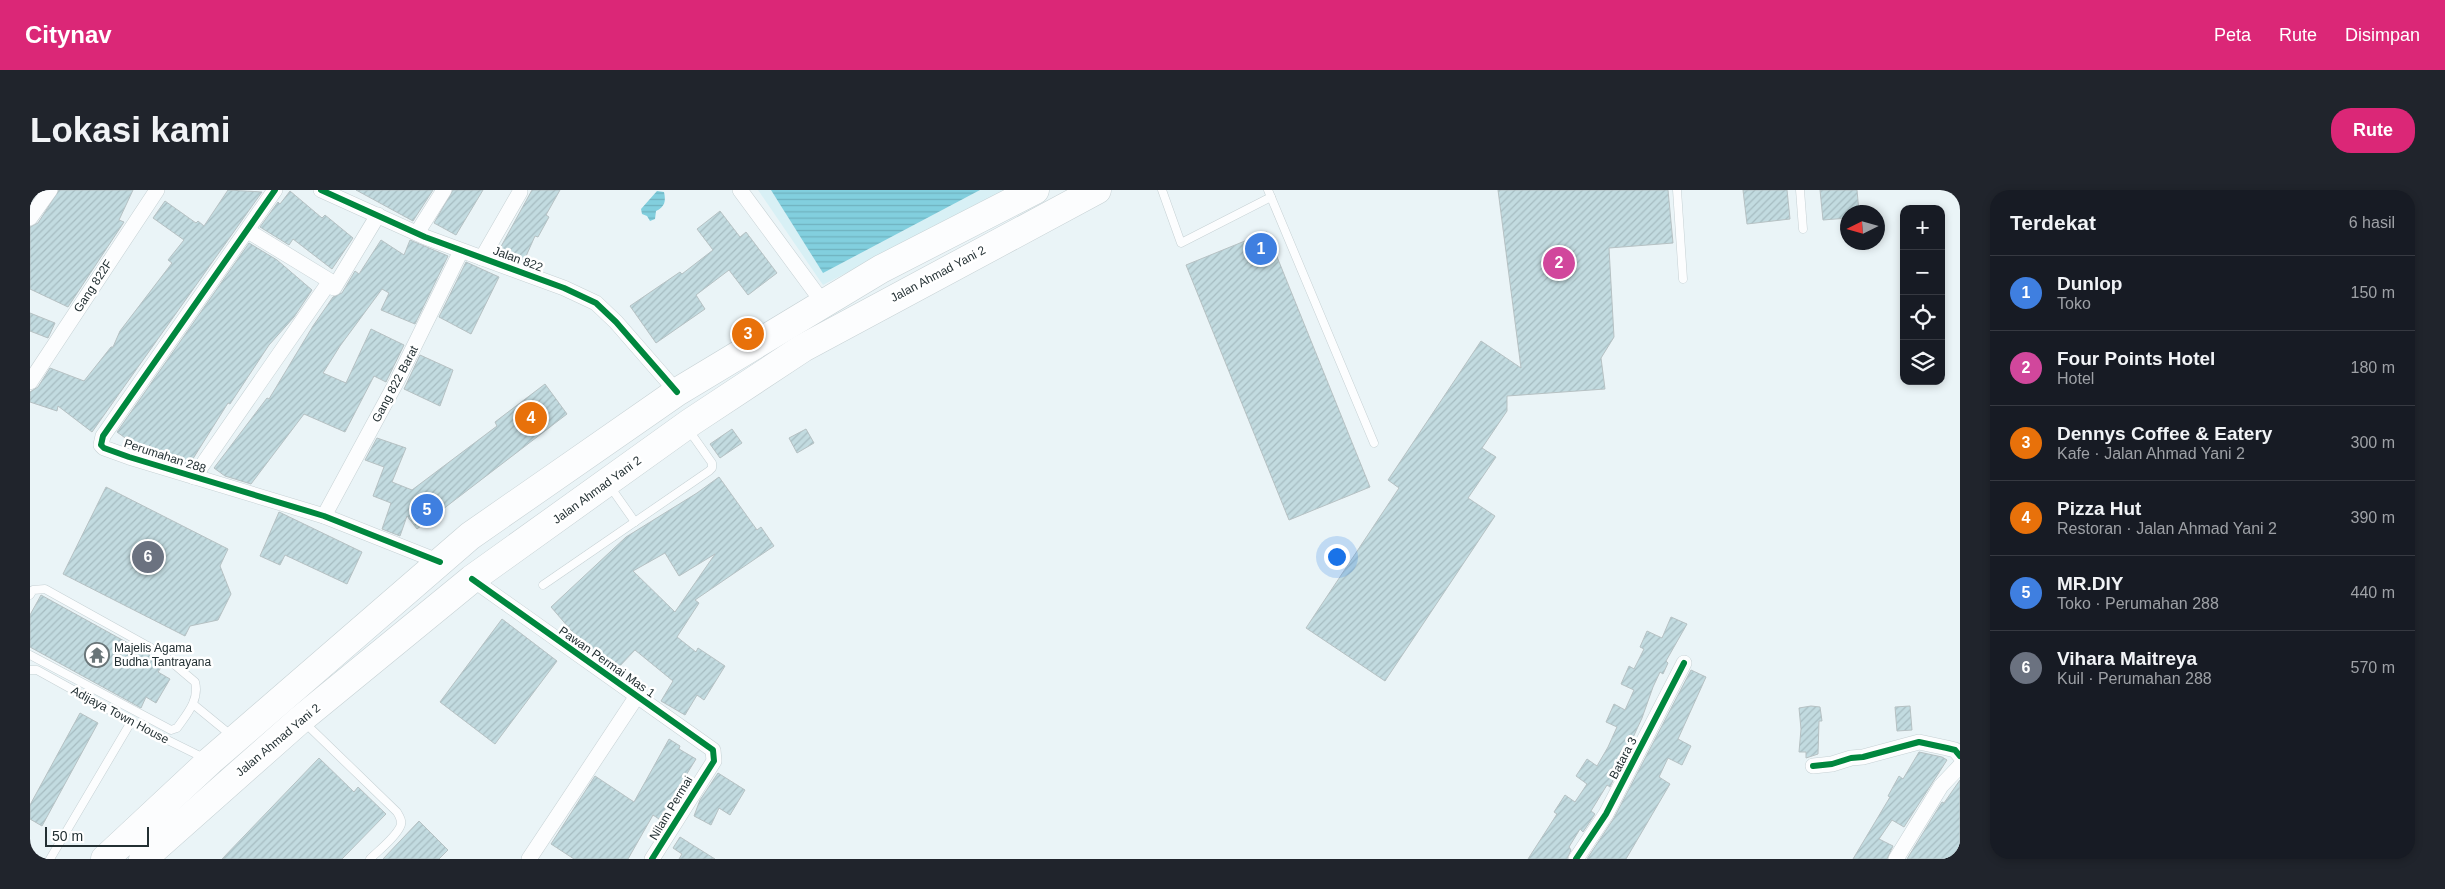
<!DOCTYPE html>
<html lang="id">
<meta charset="utf-8">
<style>
body{margin:0;font-family:Arial,sans-serif;background:#20242c;color:#f1f3f6}
.controls{position:absolute;right:15px;top:15px;display:grid;overflow:hidden;border-radius:10px;box-shadow:0 2px 8px #0003}
.controls button{width:45px;height:45px;display:grid;place-items:center;padding:0;border:0;border-bottom:1px solid #363941;background:#171b24;color:#f1f3f6;font:25px sans-serif}
.compass{position:absolute;left:1810px;top:15px;width:45px;height:45px;border-radius:50%;background:#171b24;box-shadow:0 2px 8px #0003;rotate:265deg}
.scale{position:absolute;left:15px;bottom:12px;width:104px;box-sizing:border-box;padding-left:5px;border:2px solid #233033;border-top:0;font-size:14px;line-height:18px;white-space:nowrap;color:#233033;-webkit-text-stroke:4px #fff;paint-order:stroke}
.you{position:absolute;left:1306px;top:366px;width:18px;height:18px;margin:-12px;border:4px solid #fff;border-radius:50%;background:#1a73e8;box-shadow:0 0 0 8px #1a73e833}
.badge{display:grid;place-items:center;width:32px;height:32px;border-radius:50%;background:#db2777;color:#fff;font-size:16px;font-weight:700}
.pin{position:absolute;translate:-50% -50%;border:2px solid #fff;box-shadow:0 1px 5px #0006}
.list{margin:0;padding:0;list-style:none}
h2{display:flex;justify-content:space-between;align-items:center;height:65px;margin:0;padding:0 20px;font-size:21px}
h2 small{font-size:16px;font-weight:400;color:#9ea1a6}
.list li{display:grid;grid-template-columns:32px 1fr auto;gap:15px;align-items:center;box-sizing:border-box;height:75px;padding:0 20px;border-top:1px solid #363941}
.list b{display:block;font-size:19px;white-space:nowrap}
.list p{margin:0;font-size:16px;white-space:nowrap;color:#9ea1a6}
.list em{font-size:16px;font-style:normal;color:#9ea1a6}
.icon{flex:none;width:28px;height:28px;fill:none;stroke:currentColor;stroke-width:2;stroke-linecap:round;stroke-linejoin:round}
.map{position:relative;flex:none;width:1930px;height:669px;overflow:hidden;border-radius:20px}
header{display:flex;align-items:center;gap:30px;box-sizing:border-box;height:70px;padding:0 25px;background:#db2777;color:#fff}
header strong{font-size:24px}
nav{display:flex;gap:28px;margin-inline-start:auto;font-size:18px}
.intro{display:flex;align-items:center;justify-content:space-between;box-sizing:border-box;height:120px;padding:0 30px}
h1{margin:0;font-size:35px}
.button{padding:12px 22px;border-radius:20px;background:#db2777;color:#fff;font-size:18px;font-weight:700}
main{display:flex;gap:30px;padding:0 30px}
aside{flex:1;background:#171b24;border-radius:20px;box-shadow:0 2px 8px #0003}
.map>svg:first-child{display:block}
.built{fill:#d8f0f5}
.water{fill:url(#water-rules)}
.building{fill:url(#building-hatch);stroke:#b6c1c3;fill-rule:evenodd}
.lines{fill:none;stroke-linecap:round;stroke-linejoin:round}
.lane-casing{stroke:#c6d1d4;stroke-width:9}
.street-casing{stroke:#c6d1d4;stroke-width:16}
.highway-casing{stroke:#c6d1d4;stroke-width:29}
.lane{stroke:#fcfdfe;stroke-width:8}
.street{stroke:#fcfdfe;stroke-width:15}
.highway{stroke:#fcfdfe;stroke-width:28}
.cycleway-casing{stroke:#fff;stroke-width:9}
.cycleway{stroke:#00873e;stroke-width:6}
.labels{text-anchor:middle;stroke-width:5;stroke-linejoin:round;paint-order:stroke}
.street-label{font-size:12px;fill:#233033;stroke:#fff}
.poi-label{font-size:12px;fill:#233033;stroke:#fff;text-anchor:start}
</style>
<header>
<strong>Citynav</strong>
<nav><a>Peta</a><a>Rute</a><a>Disimpan</a></nav>
</header>
<div class="intro"><h1>Lokasi kami</h1><a class="button">Rute</a></div>
<main>
<div class="map">
<svg width="1930" height="669" viewBox="0 0 1930 669">
<defs>
<pattern id="water-rules" width="6" height="5" patternUnits="userSpaceOnUse" patternTransform="scale(1.25)"><rect width="6" height="5" fill="#82cfde"/><path d="M0 2.5h6" fill="none" stroke="#70b2bf"/></pattern>
<pattern id="building-hatch" width="6" height="6" patternUnits="userSpaceOnUse" patternTransform="scale(1.25)"><rect width="6" height="6" fill="#c2dbe0"/><path d="M-1 1l2-2M0 6l6-6M5 7l2-2" fill="none" stroke="#a6bcc1"/></pattern>
</defs>
<rect width="100%" height="100%" fill="#eaf4f7"/>
<polygon class="built" points="728,0 975,0 793,95"/>
<g class="water">
<polygon points="741,0 950,0 793,83"/>
<path d="M627,1L634,2C636,11 635,17 626,21L625,29L620,31L617,26L612,24L611,19Z"/>
</g>
<g class="building">
<polygon points="29,0 103,0 89,30 94,32 38,117 0,99 0,37 8,33"/>
<polygon points="198,0 232,2 62,242 28,216 27,221 0,212 0,202 8,197 20,178 54,191 81,157 83,157 90,141 142,73 138,70 154,50 123,28 135,11 166,33 168,31 174,36"/>
<polygon points="326,0 403,0 383,31"/>
<polygon points="423,0 453,0 426,45 404,33"/>
<polygon points="502,0 530,0 516,25 519,27 508,47 505,46 493,73 468,62"/>
<polygon points="1468,0 1638,0 1643,53 1579,58 1584,147 1571,168 1575,199 1477,206 1477,221 1452,258 1466,267 1438,308 1465,326 1355,491 1276,438 1369,298 1358,290 1451,151 1491,178"/>
<polygon points="1713,0 1757,0 1760,29 1717,34"/>
<polygon points="1790,0 1827,0 1829,22 1818,22 1818,28 1793,30"/>
<polygon points="260,1 292,28 295,25 323,48 302,79 263,49 259,55 230,37 248,12 250,14"/>
<polygon points="690,21 710,47 716,42 747,83 718,105 699,80 666,105 675,119 626,153 600,116 650,82 652,84 683,60 667,39"/>
<polygon points="1237,42 1340,297 1259,330 1156,75"/>
<polygon points="351,50 374,65 380,50 418,66 385,134 351,120 359,103 352,99 310,156 293,183 316,193 341,139 374,155 356,192 344,186 315,242 274,224 221,294 195,286 184,278 237,208 239,209 283,136 303,107 312,103 325,81 329,84"/>
<polygon points="219,53 247,70 282,100 264,127 239,155 200,214 198,213 159,275 133,268 116,257 113,261 87,242"/>
<polygon points="436,72 469,87 441,144 409,127"/>
<polygon points="0,123 25,133 18,148 0,141"/>
<polygon points="390,165 423,180 410,216 374,199"/>
<polygon points="515,194 537,224 387,339 377,326 370,346 352,339 361,313 343,306 354,277 335,270 347,248 376,258 362,292 382,300 467,236 465,232"/>
<polygon points="702,239 712,253 690,268 680,254"/>
<polygon points="776,239 784,253 767,263 759,248"/>
<path d="M689,287L727,340L731,337L744,356L665,410L669,413L647,447L666,462L668,458L695,476L674,510L667,505L655,525L631,511L643,491L605,460L586,480L558,460L521,417L596,347L667,303ZM635,363L649,386L685,364L645,422L603,381Z"/>
<polygon points="76,297 198,359 190,376 201,404 188,430 160,436 155,446 33,384"/>
<polygon points="249,322 332,362 317,394 255,365 250,375 230,366"/>
<polygon points="11,405 134,473 128,482 140,489 126,513 116,507 111,518 0,457 0,425"/>
<polygon points="1641,427 1657,434 1636,471 1638,473 1633,484 1630,482 1623,497 1612,528 1580,597 1577,595 1561,621 1565,624 1553,642 1550,639 1539,657 1541,660 1537,669 1498,669 1527,624 1524,622 1535,605 1545,612 1557,594 1546,586 1557,569 1567,576 1578,557 1587,537 1576,532 1584,514 1595,520 1604,500 1591,494 1599,476 1604,479 1614,459 1610,457 1617,441 1632,448"/>
<polygon points="472,429 527,471 465,554 410,512"/>
<polygon points="1661,480 1676,487 1648,549 1661,556 1652,575 1638,568 1629,587 1640,594 1596,669 1557,669 1584,628"/>
<polygon points="1781,516 1790,517 1792,531 1789,531 1788,564 1776,568 1776,562 1769,562 1771,539 1769,518"/>
<polygon points="1880,516 1882,540 1867,541 1865,517"/>
<polygon points="50,523 68,533 12,636 0,629 0,615"/>
<polygon points="639,549 650,556 649,559 666,569 629,629 623,625 598,669 544,669 521,654 565,586 604,612"/>
<polygon points="1889,562 1912,567 1917,570 1874,637 1862,630 1849,649 1863,656 1857,669 1823,669 1860,607 1858,606 1869,586 1873,589"/>
<polygon points="289,568 324,602 328,597 356,624 312,669 192,669"/>
<polygon points="688,583 715,600 700,625 689,618 681,635 664,626 670,610"/>
<polygon points="1930,590 1930,669 1877,669 1912,612 1914,613"/>
<polygon points="389,631 418,660 409,669 353,669"/>
<polygon points="650,647 685,669 649,669 652,664 643,658"/>
</g>
<g class="lines">
<defs>
<g id="lane">
<polyline points="1132,0 1151,53 1241,7"/>
<polyline points="1238,0 1344,253"/>
<polyline points="1647,0 1653,89"/>
<polyline points="1770,0 1773,39"/>
<polyline points="579,295 605,332"/>
<polyline points="513,395 679,281 682,278 682,273 658,239"/>
<path d="M0,405L3,400L15,399L132,464L165,492C170,510 156,525 147,538L141,540L0,465"/>
<polyline points="0,480 7,480 101,532 176,569"/>
<polyline points="163,514 202,546"/>
<path d="M274,532L367,622C370,627 373,632 370,637C364,649 349,660 340,669"/>
<polyline points="20,669 101,532"/>
</g>
<g id="street">
<polyline points="245,0 73,246 71,255 74,258 99,267 294,326 410,372"/>
<polyline points="291,0 395,47 534,98 566,113 586,132 647,202"/>
<polyline points="710,0 794,114"/>
<polyline points="0,28 20,0"/>
<polyline points="387,43 414,0"/>
<polyline points="452,68 490,2"/>
<polyline points="304,98 348,25"/>
<polyline points="0,192 127,0"/>
<polyline points="164,287 300,91 218,41"/>
<polyline points="294,326 367,191 431,61"/>
<polyline points="442,389 683,560 684,571 622,669"/>
<polyline points="1783,576 1802,574 1821,568 1833,567 1889,552 1917,558 1925,560 1930,566"/>
<polyline points="499,669 607,506"/>
<polyline points="1546,669 1576,624 1654,473"/>
<polyline points="1866,669 1911,596 1930,576"/>
</g>
<g id="highway">
<polyline points="75,669 180,571 440,346 647,202 851,79 1005,0"/>
<polyline points="113,669 271,529 442,389 661,232 773,158 1067,0"/>
</g>
</defs>
<use href="#lane" class="lane-casing"/>
<use href="#street" class="street-casing"/>
<use href="#highway" class="highway-casing"/>
<use href="#lane" class="lane"/>
<use href="#street" class="street"/>
<use href="#highway" class="highway"/>
<defs>
<g id="cycleway">
<polyline points="245,0 73,246 71,255 74,258 99,267 294,326 410,372"/>
<polyline points="291,0 395,47 534,98 566,113 586,132 647,202"/>
<polyline points="442,389 683,560 684,571 622,669"/>
<polyline points="1783,576 1802,574 1821,568 1833,567 1889,552 1917,558 1925,560 1930,566"/>
<polyline points="1546,669 1576,624 1654,473"/>
</g>
</defs>
<use href="#cycleway" class="cycleway-casing"/>
<use href="#cycleway" class="cycleway"/>
</g>
<defs>
<symbol id="temple-ring" viewBox="-11 -11 22 22"><circle r="9.5" fill="#fff" stroke="#697578" stroke-width="1.5"/><path d="M0-6L5-2H3V0L6.5 2.5H4V6H1.5V3h-3V6H-4V2.5H-6.5L-3 0V-2H-5Z" fill="#697578"/></symbol>
</defs>
<g fill-rule="evenodd">
<use href="#temple-ring" x="53" y="451" width="28" height="28"/>
</g>
<g class="labels">
<g class="street-label">
<text transform="translate(488 69) rotate(20)" y="4">Jalan 822</text>
<text transform="translate(908 84) rotate(-28)" y="4">Jalan Ahmad Yani 2</text>
<text transform="translate(63 96) rotate(-57)" y="4">Gang 822F</text>
<text transform="translate(365 194) rotate(-62)" y="4">Gang 822 Barat</text>
<text transform="translate(135 266) rotate(18)" y="4">Perumahan 288</text>
<text transform="translate(567 300) rotate(-36)" y="4">Jalan Ahmad Yani 2</text>
<text transform="translate(577 472) rotate(35)" y="4">Pawan Permai Mas 1</text>
<text transform="translate(90 525) rotate(28)" y="4">Adijaya Town House</text>
<text transform="translate(248 550) rotate(-40)" y="4">Jalan Ahmad Yani 2</text>
<text transform="translate(1593 568) rotate(-62)" y="4">Batara 3</text>
<text transform="translate(641 618) rotate(-59)" y="4">Nilam Permai</text>
</g>
<g class="poi-label">
<text x="84" y="462">Majelis Agama<tspan x="84" dy="14">Budha Tantrayana</tspan></text>
</g>
</g>
</svg>
<div class="controls">
<button>+</button>
<button>−</button>
<button><svg class="icon" aria-label="locate" viewBox="0 0 24 24"><circle cx="12" cy="12" r="6"/><path d="M12 2v4M12 18v4M2 12h4M18 12h4"/></svg></button>
<button><svg class="icon" aria-label="layers" viewBox="0 0 24 24"><path d="M12 4l9 5-9 5-9-5zM3 14l9 5 9-5"/></svg></button>
</div>
<svg class="compass" viewBox="-18 -18 36 36"><path d="M0-13l5 13h-10z" fill="#e53935"/><path d="M0 13l5-13h-10z" fill="#9ea1a6"/></svg>
<div class="scale">50 m</div>
<div class="you"></div>
<div class="pin badge" style="left:1231px;top:59px;background:#3f7fe0">1</div>
<div class="pin badge" style="left:1529px;top:73px;background:#d1479c">2</div>
<div class="pin badge" style="left:718px;top:144px;background:#e8710a">3</div>
<div class="pin badge" style="left:501px;top:228px;background:#e8710a">4</div>
<div class="pin badge" style="left:397px;top:320px;background:#3f7fe0">5</div>
<div class="pin badge" style="left:118px;top:367px;background:#6b7280">6</div>
</div>
<aside>
<h2>Terdekat<small>6 hasil</small></h2>
<ul class="list">
<li><span class="badge" style="background:#3f7fe0">1</span><div><b>Dunlop</b><p>Toko</p></div><em>150 m</em></li>
<li><span class="badge" style="background:#d1479c">2</span><div><b>Four Points Hotel</b><p>Hotel</p></div><em>180 m</em></li>
<li><span class="badge" style="background:#e8710a">3</span><div><b>Dennys Coffee &amp; Eatery</b><p>Kafe · Jalan Ahmad Yani 2</p></div><em>300 m</em></li>
<li><span class="badge" style="background:#e8710a">4</span><div><b>Pizza Hut</b><p>Restoran · Jalan Ahmad Yani 2</p></div><em>390 m</em></li>
<li><span class="badge" style="background:#3f7fe0">5</span><div><b>MR.DIY</b><p>Toko · Perumahan 288</p></div><em>440 m</em></li>
<li><span class="badge" style="background:#6b7280">6</span><div><b>Vihara Maitreya</b><p>Kuil · Perumahan 288</p></div><em>570 m</em></li>
</ul>
</aside>
</main>
